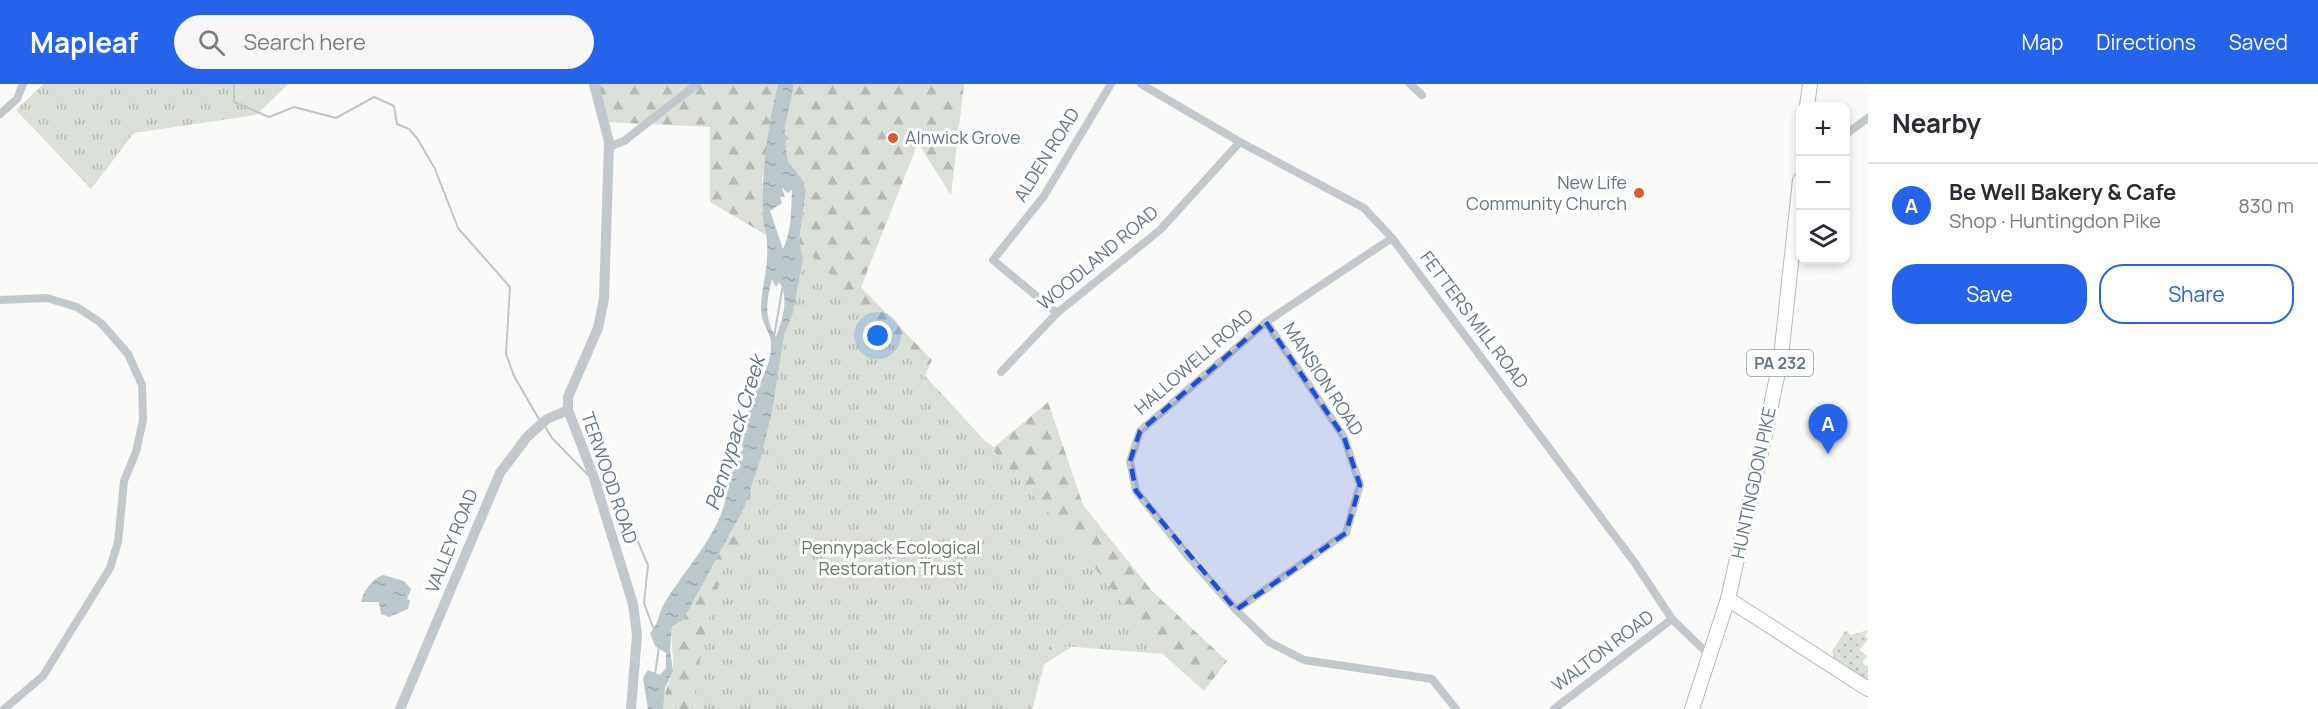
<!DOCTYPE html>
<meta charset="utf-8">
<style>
body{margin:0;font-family:Manrope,sans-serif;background:#f7f7f7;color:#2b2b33}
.controls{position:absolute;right:18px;top:18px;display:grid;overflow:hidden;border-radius:12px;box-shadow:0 3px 9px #0003}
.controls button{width:54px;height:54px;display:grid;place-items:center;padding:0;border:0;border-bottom:2px solid #e1e1e2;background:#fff;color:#2b2b33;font:30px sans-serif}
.you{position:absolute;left:878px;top:252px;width:21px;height:21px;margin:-15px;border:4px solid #fff;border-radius:50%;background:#1a73e8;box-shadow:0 0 0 9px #1a73e833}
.badge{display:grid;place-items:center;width:39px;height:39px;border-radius:50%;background:#2563eb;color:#fff;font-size:20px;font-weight:700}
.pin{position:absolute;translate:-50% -50px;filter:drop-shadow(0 2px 3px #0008)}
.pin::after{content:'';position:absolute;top:32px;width:21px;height:18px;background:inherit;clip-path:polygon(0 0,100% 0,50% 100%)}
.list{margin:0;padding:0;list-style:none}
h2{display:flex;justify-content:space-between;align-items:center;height:78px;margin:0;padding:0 24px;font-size:26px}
h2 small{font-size:20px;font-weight:400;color:#7c7c81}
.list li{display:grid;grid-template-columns:39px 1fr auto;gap:18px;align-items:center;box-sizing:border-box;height:84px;padding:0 24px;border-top:2px solid #e1e1e2}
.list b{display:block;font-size:22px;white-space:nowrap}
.list p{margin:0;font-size:20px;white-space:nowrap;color:#7c7c81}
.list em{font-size:20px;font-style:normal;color:#7c7c81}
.actions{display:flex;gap:12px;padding:18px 24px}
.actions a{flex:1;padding:14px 0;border:2px solid #2563eb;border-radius:24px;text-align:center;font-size:21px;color:#2563eb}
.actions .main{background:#2563eb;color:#fff}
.icon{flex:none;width:33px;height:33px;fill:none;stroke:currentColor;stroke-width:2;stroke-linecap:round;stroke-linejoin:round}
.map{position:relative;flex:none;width:1868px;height:625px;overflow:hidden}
header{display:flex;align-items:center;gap:36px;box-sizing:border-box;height:84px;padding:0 30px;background:#2563eb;color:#fff}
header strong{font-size:28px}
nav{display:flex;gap:33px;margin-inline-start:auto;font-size:21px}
.search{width:420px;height:54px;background:#f7f7f7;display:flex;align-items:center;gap:15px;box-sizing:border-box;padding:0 21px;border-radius:33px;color:#7c7c81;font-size:22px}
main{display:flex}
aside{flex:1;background:#fff}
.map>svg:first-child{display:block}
.grass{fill:url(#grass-dots)}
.forest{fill:url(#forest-firs)}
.park{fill:url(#park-tufts)}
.water{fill:url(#water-ripples);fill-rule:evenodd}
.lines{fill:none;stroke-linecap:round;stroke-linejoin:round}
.stream{stroke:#bbc7cb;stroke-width:2}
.primary-casing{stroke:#b5babe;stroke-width:16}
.minor{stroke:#c3c8cc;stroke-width:8}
.tertiary{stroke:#c3c8cc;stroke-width:10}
.primary{stroke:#fff;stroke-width:14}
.marked{fill:#1d4ed8;fill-opacity:0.2;stroke:#1d4ed8;stroke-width:4.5;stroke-dasharray:12 8;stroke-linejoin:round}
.poi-dot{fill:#e4572e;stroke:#fff;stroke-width:2}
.labels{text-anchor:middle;stroke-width:6;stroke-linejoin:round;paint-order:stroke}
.shield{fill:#fff;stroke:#939fa8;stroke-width:1.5}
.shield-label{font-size:16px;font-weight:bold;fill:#657683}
.poi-label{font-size:18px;fill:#657683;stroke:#fff;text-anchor:start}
.street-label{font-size:18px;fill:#657683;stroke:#fff}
.park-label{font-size:18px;fill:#687a64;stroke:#fff}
.water-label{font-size:20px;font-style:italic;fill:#60757c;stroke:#fff}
</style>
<header>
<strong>Mapleaf</strong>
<div class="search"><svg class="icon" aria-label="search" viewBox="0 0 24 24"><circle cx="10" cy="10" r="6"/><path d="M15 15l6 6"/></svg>Search here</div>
<nav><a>Map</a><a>Directions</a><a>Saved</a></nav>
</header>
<main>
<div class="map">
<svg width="1868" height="625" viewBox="0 0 1868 625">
<defs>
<pattern id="grass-dots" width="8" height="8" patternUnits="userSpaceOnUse" patternTransform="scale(1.5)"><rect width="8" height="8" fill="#dadfd7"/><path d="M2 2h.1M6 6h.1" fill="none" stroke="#b4b9b4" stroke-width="1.8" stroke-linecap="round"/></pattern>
<pattern id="forest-firs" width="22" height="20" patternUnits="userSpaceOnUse" patternTransform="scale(1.5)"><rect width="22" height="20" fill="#dadfd7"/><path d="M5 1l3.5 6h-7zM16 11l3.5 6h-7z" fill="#b4b9b4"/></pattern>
<pattern id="park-tufts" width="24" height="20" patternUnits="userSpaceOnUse" patternTransform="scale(1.5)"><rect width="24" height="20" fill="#dadfd7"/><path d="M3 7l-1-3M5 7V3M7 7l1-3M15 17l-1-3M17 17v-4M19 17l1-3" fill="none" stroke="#b4b9b4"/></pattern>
<pattern id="water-ripples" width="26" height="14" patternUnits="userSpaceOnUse" patternTransform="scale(1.5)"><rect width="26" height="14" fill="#bbc7cb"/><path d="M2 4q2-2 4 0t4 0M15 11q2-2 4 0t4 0" fill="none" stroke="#9ca6aa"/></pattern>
</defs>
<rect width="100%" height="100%" fill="#fafaf8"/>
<polygon class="grass" points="1846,546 1851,551 1868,546 1865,552 1868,555 1859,566 1867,572 1862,579 1868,583 1868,598 1834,575 1832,567"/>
<g class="forest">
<polygon points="593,0 778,0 762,95 766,151 710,118 710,43 604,38"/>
<path d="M794,0H964L951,111L918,59L861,203L932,276L916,311L994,363L1048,318L1083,421L1152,507L1227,577L1204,607L1153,561L1073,562L1005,605L771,625H663C662,610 671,598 673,584C674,570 670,556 672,541L683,536L692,515L730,450L761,373L803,174L799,157L806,106L797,88L788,78L786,65L785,43Z"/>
</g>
<g class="park">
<polygon points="43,0 288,0 256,31 134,49 91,105 16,26"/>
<path d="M802,161C927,293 1053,425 1163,570L1050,561L1032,625H693L698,585L707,542L725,479L739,463Z"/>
</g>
<g class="water">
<path d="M778,0H794L785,43L786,65L788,78L797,88L806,106L799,157L803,174L793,228L784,252L772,327L761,373L744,424L683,536L672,542L670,566L673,587L665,604L663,625H648L643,594L648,586L660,591L666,584V569L655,562L650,549C659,540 658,530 664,520C682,489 711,460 723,425C730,404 728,382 743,365C734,326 771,298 771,261C772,250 760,239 761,223C762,201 769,181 767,159C767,150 763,141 763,132C761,87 768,43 778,0ZM782,104L788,109L792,105C791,125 792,147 783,165L770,127L782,119L780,113H785ZM772,195L776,203L779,198C790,214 782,236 776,253C763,233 767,214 772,195Z"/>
<path d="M383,491L404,497L411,505L407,515L410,516L408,525L389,533L381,530L379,518H361C364,506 372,495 383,491Z"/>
</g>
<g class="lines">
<g class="stream">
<polyline points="234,0 234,18 269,33 294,23 336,34 374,13 394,22 397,40 409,45 417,54 435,85 458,144 510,203 506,270 514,292 540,337"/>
<polyline points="774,253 783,200"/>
<polyline points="544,341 552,354 589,392"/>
<polyline points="600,397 625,428 648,481 644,519 654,546"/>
<polyline points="655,590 659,563"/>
</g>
<defs>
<g id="primary">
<polyline points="1807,22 1810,0"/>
<polyline points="1728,515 1868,605"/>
<polyline points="1692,625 1728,515 1765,351 1781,273 1800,96"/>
</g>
</defs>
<use href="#primary" class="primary-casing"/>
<g class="minor">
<polyline points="1141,0 1240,58 1364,124 1392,154 1635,479 1672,535 1710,572"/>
<polyline points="1410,0 1422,11"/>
<polyline points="0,30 17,15 23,0"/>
<polyline points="1846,50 1868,34"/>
<polyline points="609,63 624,57 697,0"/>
<polyline points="1392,154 1266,238 1140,347 1130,377 1136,407 1188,472 1236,526 1269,558 1304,576 1432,595 1456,625"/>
<polyline points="0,216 47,214 77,223 101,239 128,270 142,301 143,336 136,368 124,397 118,458 110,484 43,592 4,625"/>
<polyline points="1057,229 993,176 1044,112 1111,0"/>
<polyline points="1001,288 1057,229 1160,146 1240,58"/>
<polyline points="1236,526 1346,449 1360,401 1344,353 1266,238"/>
<polyline points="1554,625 1672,535"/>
</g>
<g class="tertiary">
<polyline points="594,0 609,58 604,215 598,244 568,313 568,326 593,391 633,520 637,551 631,625"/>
<polyline points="400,625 500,389 527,353 547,335 568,326"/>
</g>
<use href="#primary" class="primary"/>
</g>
<path class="marked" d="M1266,238L1344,353L1360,401L1346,449L1236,526L1136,407L1130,377L1140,347Z"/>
<g class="poi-dot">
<circle cx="893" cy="54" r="6"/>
<circle cx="1639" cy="109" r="6"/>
</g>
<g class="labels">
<rect class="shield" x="1747" y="266" width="66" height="26" rx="4.5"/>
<g class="shield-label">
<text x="1780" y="285">PA 232</text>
</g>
<g class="poi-label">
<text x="905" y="60">Alnwick Grove</text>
<text x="1627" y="105" text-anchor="end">New Life<tspan x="1627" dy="21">Community Church</tspan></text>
</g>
<g class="street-label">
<text transform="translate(1047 71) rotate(-58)" y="6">ALDEN ROAD</text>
<text transform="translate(1098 174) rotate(-40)" y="6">WOODLAND ROAD</text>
<text transform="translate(1474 236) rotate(53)" y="6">FETTERS MILL ROAD</text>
<text transform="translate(1194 278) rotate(-41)" y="6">HALLOWELL ROAD</text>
<text transform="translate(1323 295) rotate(57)" y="6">MANSION ROAD</text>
<text transform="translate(609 394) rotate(71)" y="6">TERWOOD ROAD</text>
<text transform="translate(1754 399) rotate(-78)" y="6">HUNTINGDON PIKE</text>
<text transform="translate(452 457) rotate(-68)" y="6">VALLEY ROAD</text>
<text transform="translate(1603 567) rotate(-37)" y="6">WALTON ROAD</text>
</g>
<g class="park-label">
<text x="891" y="470">Pennypack Ecological<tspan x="891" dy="21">Restoration Trust</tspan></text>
</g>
<g class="water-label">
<text transform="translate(735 349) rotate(-73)" y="7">Pennypack Creek</text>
</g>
</g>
</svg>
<div class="controls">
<button>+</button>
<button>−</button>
<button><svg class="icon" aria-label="layers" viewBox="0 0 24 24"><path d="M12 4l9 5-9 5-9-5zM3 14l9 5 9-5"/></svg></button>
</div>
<div class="you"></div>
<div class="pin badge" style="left:1828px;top:370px">A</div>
</div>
<aside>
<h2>Nearby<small></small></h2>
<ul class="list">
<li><span class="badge">A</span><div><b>Be Well Bakery &amp; Cafe</b><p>Shop · Huntingdon Pike</p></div><em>830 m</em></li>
</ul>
<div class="actions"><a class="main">Save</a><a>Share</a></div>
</aside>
</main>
